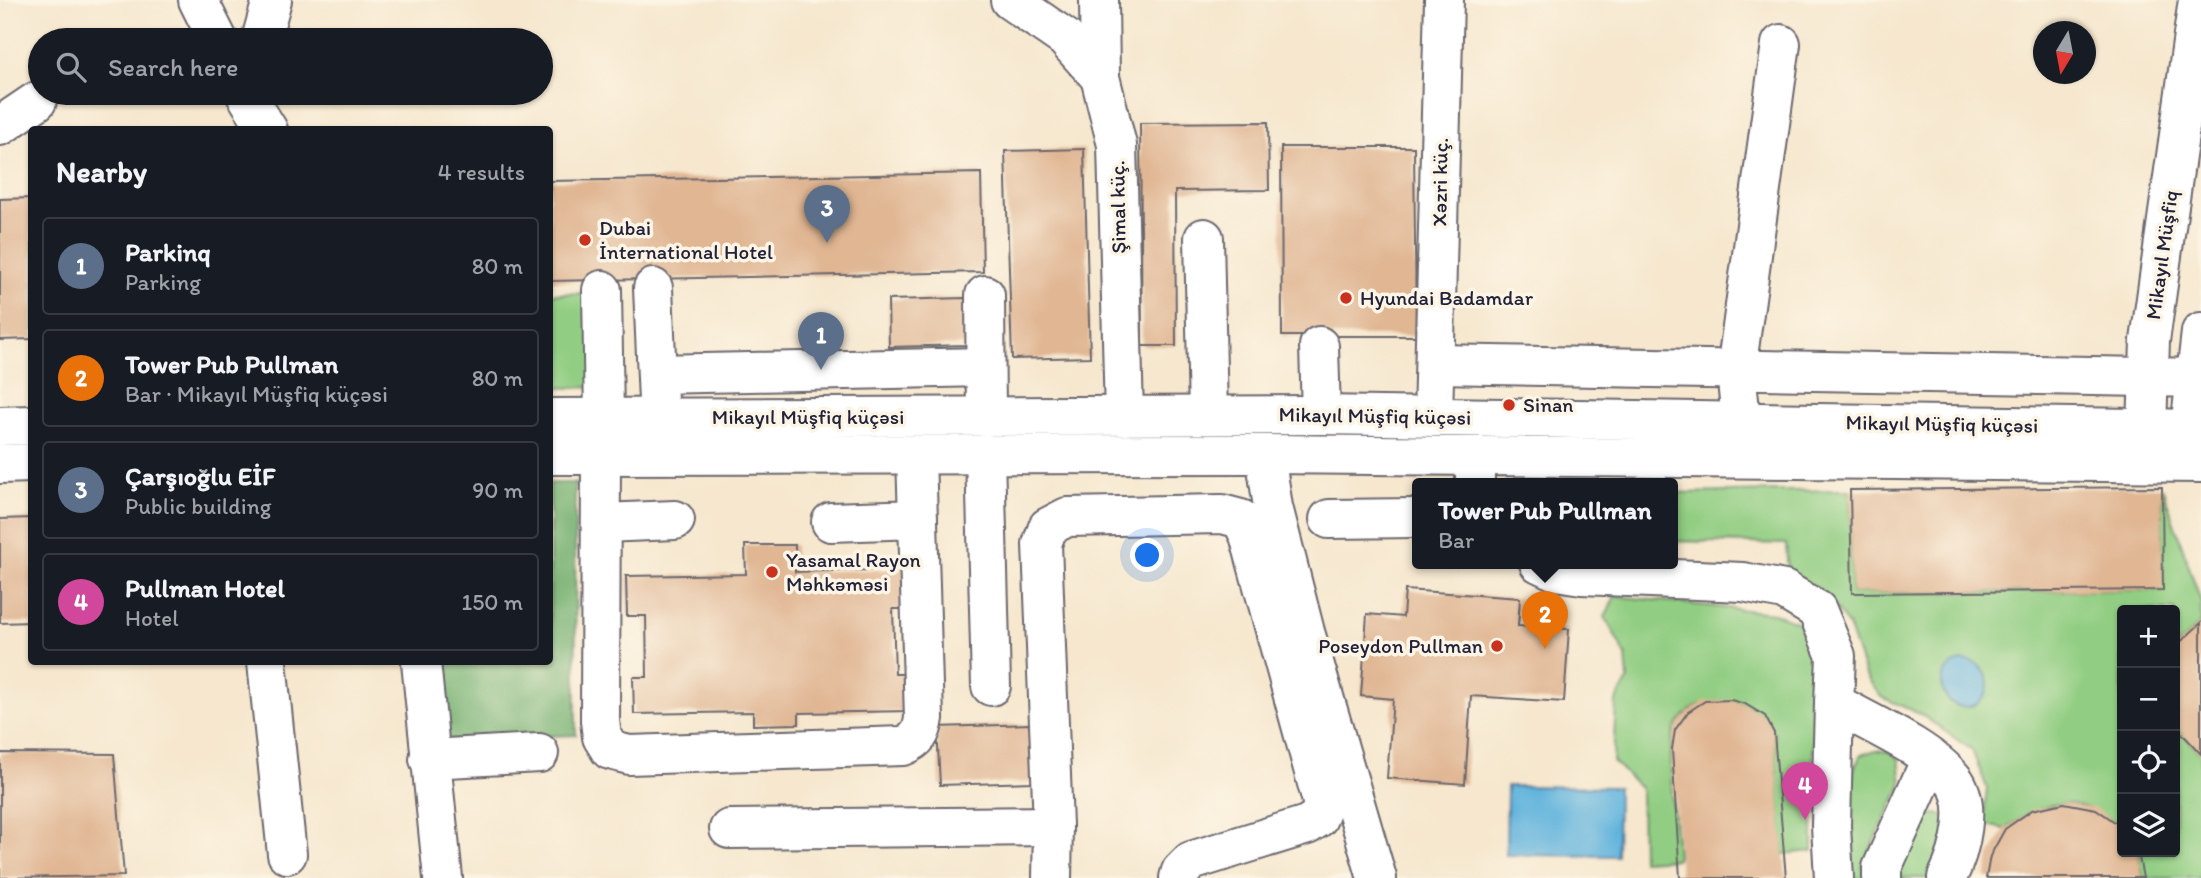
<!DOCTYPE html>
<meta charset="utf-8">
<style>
body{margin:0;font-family:Itim,sans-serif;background:#242831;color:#f1f3f6}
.controls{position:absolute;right:21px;bottom:21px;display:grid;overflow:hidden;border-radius:7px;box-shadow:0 2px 5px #0004}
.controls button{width:63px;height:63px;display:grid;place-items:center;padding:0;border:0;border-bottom:2px solid #363941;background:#171b24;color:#f1f3f6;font:35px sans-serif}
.compass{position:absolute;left:2033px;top:21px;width:63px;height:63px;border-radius:50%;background:#171b24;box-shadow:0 2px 5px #0004;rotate:190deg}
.you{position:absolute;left:1148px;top:556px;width:24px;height:24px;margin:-18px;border:5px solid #fff;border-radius:50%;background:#1a73e8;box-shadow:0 0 0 10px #1a73e833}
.badge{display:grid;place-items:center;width:46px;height:46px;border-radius:50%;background:#c8321e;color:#fff;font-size:23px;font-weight:700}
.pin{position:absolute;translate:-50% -58px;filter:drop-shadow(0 2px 4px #0008)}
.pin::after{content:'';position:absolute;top:37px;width:24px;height:21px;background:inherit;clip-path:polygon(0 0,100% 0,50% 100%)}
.popup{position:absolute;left:1412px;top:478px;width:266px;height:91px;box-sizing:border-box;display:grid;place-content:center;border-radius:7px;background:#171b24;filter:drop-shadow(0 2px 5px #0005);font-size:23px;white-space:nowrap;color:#9ea1a6}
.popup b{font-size:26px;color:#f1f3f6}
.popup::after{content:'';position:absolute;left:50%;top:100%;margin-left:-14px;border:14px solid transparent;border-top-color:#171b24}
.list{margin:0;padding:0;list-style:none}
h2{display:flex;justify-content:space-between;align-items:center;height:91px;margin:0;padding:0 28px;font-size:30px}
h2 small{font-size:23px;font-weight:400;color:#9ea1a6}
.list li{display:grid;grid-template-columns:46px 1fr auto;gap:21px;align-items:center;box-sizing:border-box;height:98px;margin:0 14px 14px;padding:0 14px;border:2px solid #363941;border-radius:7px}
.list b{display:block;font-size:26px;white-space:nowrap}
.list p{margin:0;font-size:23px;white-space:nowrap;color:#9ea1a6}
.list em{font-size:23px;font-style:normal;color:#9ea1a6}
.icon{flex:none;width:38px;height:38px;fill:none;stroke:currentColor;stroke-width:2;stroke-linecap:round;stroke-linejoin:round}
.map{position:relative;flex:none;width:2201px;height:878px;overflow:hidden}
.search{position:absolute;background:#171b24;box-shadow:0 2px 5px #0004;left:28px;top:28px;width:525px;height:77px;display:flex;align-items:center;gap:18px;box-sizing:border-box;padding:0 24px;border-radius:38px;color:#9ea1a6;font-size:26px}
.panel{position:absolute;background:#171b24;box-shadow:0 2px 5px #0004;left:28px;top:126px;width:525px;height:539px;border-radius:7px}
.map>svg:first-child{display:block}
.green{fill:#91cd82;stroke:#5a785e;stroke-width:2}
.forest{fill:#74b070;stroke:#4b6956;stroke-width:2}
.water{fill:#61b3dd;stroke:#426a8c;stroke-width:2}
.building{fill:#e0b693}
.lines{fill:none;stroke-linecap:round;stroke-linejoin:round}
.minor-casing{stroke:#6c676e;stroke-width:42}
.major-casing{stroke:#6c676e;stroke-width:42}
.minor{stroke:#fff;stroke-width:38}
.major{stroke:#fff;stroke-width:38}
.poi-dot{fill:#c8321e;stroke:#fcf5e5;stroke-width:2.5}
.labels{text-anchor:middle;stroke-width:7;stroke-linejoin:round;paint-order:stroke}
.street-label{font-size:21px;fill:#22223b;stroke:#fcf5e5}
.poi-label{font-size:21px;fill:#22223b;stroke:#fcf5e5;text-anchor:start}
</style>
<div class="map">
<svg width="2201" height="878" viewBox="0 0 2201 878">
<rect width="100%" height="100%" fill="#fcf5e5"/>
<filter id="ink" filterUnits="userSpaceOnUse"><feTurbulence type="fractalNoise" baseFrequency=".0143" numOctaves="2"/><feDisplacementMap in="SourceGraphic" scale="14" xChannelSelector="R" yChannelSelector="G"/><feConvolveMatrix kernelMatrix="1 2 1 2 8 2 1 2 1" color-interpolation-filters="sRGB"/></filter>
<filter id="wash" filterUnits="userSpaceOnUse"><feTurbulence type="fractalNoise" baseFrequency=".00686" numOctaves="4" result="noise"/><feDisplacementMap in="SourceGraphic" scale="28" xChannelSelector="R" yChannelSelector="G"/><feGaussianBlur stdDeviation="1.57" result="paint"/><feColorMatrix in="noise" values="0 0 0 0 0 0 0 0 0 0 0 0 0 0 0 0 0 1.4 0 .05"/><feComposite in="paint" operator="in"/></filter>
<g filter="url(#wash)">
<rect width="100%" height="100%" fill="#f6e7ce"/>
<g class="green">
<polygon points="592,293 595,387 550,388 550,294"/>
<path d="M2162,487L2201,602V623L2175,647V610H2122V827C2076,795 2051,796 2005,829L1983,824L1987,788L1972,750L1920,714L1881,697L1865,675L1848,625L1820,589L1788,574L1786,544L1673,541V493L1850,490L1852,593L2162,590Z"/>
<path d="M1615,596L1773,613L1799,623L1813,652V851L1783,854L1774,734C1763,714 1748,700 1723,701C1703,701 1685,709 1675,729C1665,751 1676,831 1677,859L1642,861L1641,789L1613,761L1616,701L1628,680L1626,656L1605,617Z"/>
<polygon points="2175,726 2201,754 2201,878 2143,878 2138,852 2175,852"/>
<polygon points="1876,750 1890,752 1899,759 1902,785 1862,866 1866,878 1851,878 1849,864 1853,770 1861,755"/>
<polygon points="1931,814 1944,815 1949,824 1929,878 1899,878 1896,873 1920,824"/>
</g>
<polygon class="forest" points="550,483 575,483 576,735 446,740 439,662 550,662"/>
<g class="water">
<circle cx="1965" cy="684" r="23"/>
<polygon points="1507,786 1618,787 1617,856 1506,855"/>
</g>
<g id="blocks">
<g class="building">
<polygon points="1268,122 1269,190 1175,191 1176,346 1142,346 1140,123"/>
<polygon points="1281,147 1414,147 1416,336 1282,336"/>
<polygon points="1084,149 1090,357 1012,359 1005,151"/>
<polygon points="981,173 983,272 550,281 550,181"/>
<polygon points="32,198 32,339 0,340 0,199"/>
<polygon points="966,298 967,345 889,347 888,300"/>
<polygon points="2162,487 2163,590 1852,593 1850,490"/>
<polygon points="32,518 32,622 0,623 0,519"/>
<polygon points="745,545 795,545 795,572 909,569 910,609 893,609 895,674 911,674 912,711 799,713 799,724 753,725 753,712 634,714 633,677 647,677 646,616 627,616 626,576 746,574"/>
<polygon points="1405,590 1520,598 1518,626 1569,629 1564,702 1471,696 1465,784 1387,778 1393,699 1361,696 1367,614 1403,617"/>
<polygon points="2201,623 2201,754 2175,726 2175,647"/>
<polygon points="1731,700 1745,704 1765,716 1774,733 1786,878 1680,878 1672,749 1675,730 1688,712 1705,701"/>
<polygon points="1031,724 1033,782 940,785 937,727"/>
<polygon points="0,753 114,754 124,876 0,878"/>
<polygon points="2064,803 2096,809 2122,827 2122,852 2138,852 2143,878 1986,878 1990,856 2005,829 2032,810"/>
</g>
</g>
</g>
<g filter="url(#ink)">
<use href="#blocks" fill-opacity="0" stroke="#6c676e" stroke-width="2"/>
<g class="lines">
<defs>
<g id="minor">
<polyline points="198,0 218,40"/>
<polyline points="1010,0 1065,38 1100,77"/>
<polyline points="1099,0 1100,77 1117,145 1124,416"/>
<polyline points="261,40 272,0"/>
<polyline points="245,93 268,130"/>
<polyline points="0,126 37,101"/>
<polyline points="1204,238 1208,415"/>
<polyline points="653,288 658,401"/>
<polyline points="602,290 604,418"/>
<polyline points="985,295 986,417"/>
<polyline points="1319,346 1321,415"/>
<polyline points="1435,364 2201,378"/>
<polyline points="657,374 985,367"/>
<polyline points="1433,417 1444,0"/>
<polyline points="1741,420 1736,371 1781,44"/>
<polyline points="2147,428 2150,341 2198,0"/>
<polyline points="2190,429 2201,332"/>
<path d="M601,454L600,721L602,737L610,750L629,755L903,746C918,740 922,733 924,718L916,455"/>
<polyline points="985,454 991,686"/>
<polyline points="1265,454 1273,507 1305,632 1377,878"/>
<polyline points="1475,456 1475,483"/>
<polyline points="1329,519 1417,518"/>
<polyline points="831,522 918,519"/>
<polyline points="603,523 675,520"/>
<path d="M1539,563L1556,571L1582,575L1743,582L1784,590L1817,610L1836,656L1834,703C1869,723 1928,748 1953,779C1973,804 1960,852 1947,878"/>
<polyline points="267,662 287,854"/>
<polyline points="421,662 443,878"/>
<polyline points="1834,703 1831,826 1834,878"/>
<polyline points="429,759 539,753"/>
<polyline points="729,829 1053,826"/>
<polyline points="1052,878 1053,826 1042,544 1048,527 1067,517 1222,514 1241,519 1249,535 1323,805 1318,818 1307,825 1191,861 1181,871 1179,878"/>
<polyline points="1882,878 1882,868 1931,759"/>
</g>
<g id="major">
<polyline points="550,418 1321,415 2201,429"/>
<polyline points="0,426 32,425"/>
<polyline points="550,455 1265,454 2201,463"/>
<polyline points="0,464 32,463"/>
</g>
</defs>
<use href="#minor" class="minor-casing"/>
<use href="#major" class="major-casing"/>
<use href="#minor" class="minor"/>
<use href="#major" class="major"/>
</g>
</g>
<g class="poi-dot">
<circle cx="585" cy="240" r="7"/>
<circle cx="1346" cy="298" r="7"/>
<circle cx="1509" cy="405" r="7"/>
<circle cx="772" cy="572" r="7"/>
<circle cx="1497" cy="646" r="7"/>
</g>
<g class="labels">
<g class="street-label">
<text transform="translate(1440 182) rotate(-89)" y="7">Xəzri küç.</text>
<text transform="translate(1118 207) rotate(-91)" y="7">Şimal küç.</text>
<text transform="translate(2162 255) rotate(-82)" y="7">Mikayıl Müşfiq</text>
<text transform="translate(1375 416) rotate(1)" y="7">Mikayıl Müşfiq küçəsi</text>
<text x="808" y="424">Mikayıl Müşfiq küçəsi</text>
<text transform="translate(1942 424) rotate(1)" y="7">Mikayıl Müşfiq küçəsi</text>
</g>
<g class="poi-label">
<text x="599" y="235">Dubai<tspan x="599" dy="24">İnternational Hotel</tspan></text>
<text x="1360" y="305">Hyundai Badamdar</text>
<text x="1523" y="412">Sinan</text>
<text x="786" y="567">Yasamal Rayon<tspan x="786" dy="24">Məhkəməsi</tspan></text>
<text x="1483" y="653" text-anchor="end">Poseydon Pullman</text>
</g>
</g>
</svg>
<div class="controls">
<button>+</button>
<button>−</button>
<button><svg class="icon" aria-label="locate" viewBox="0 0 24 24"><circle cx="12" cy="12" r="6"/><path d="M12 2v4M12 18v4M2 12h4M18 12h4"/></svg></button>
<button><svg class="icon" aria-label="layers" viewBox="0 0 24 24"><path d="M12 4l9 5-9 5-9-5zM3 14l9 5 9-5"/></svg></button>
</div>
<svg class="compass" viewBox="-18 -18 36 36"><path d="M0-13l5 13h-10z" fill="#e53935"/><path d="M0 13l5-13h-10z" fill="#9ea1a6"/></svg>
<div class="you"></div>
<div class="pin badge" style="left:821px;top:370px;background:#5c6f8a">1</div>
<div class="pin badge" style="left:1545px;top:649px;background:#e8710a">2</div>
<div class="popup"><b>Tower Pub Pullman</b>Bar</div>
<div class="pin badge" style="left:827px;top:243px;background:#5c6f8a">3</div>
<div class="pin badge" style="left:1805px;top:820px;background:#d1479c">4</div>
<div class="search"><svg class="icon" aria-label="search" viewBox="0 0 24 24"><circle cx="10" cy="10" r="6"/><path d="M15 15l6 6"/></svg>Search here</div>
<section class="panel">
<h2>Nearby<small>4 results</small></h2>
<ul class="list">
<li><span class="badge" style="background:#5c6f8a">1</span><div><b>Parkinq</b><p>Parking</p></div><em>80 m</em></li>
<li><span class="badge" style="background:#e8710a">2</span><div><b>Tower Pub Pullman</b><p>Bar · Mikayıl Müşfiq küçəsi</p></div><em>80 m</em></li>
<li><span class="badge" style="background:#5c6f8a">3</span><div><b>Çarşıoğlu EİF</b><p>Public building</p></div><em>90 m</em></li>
<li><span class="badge" style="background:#d1479c">4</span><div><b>Pullman Hotel</b><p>Hotel</p></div><em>150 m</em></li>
</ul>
</section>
</div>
